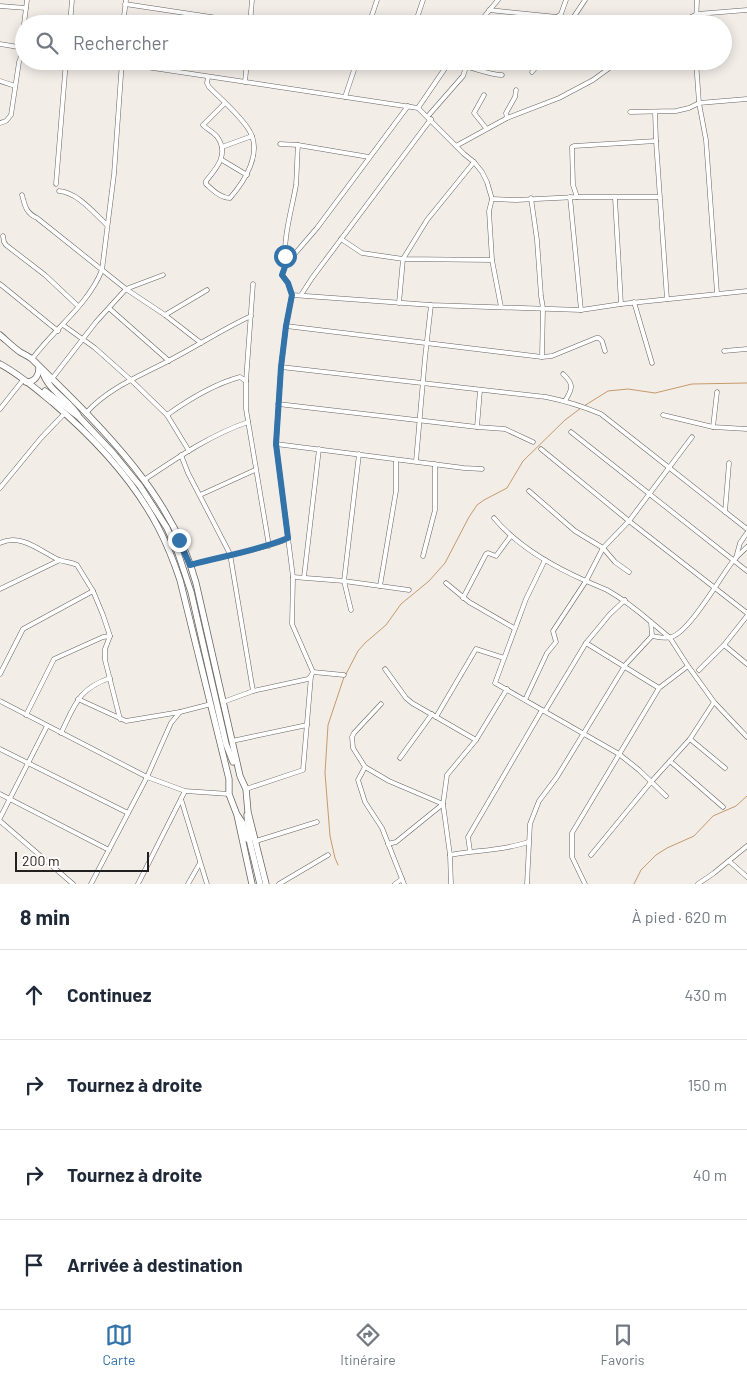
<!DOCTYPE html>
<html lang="fr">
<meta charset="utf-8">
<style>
body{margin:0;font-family:Barlow,sans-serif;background:#f6f6f7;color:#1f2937}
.scale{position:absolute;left:15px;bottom:12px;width:134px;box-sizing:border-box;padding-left:5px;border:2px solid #22201e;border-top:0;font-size:14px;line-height:18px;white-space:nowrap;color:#22201e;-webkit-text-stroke:4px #fffbf8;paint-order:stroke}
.stop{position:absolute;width:15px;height:15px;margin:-11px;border:4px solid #3273a9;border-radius:50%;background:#fff}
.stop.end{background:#3273a9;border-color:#fff;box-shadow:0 1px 5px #0008}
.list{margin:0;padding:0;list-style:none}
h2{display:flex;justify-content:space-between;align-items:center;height:65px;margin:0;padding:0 20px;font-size:21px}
h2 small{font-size:16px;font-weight:400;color:#747a83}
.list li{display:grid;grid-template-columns:32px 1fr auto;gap:15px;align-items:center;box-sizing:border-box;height:90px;padding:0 20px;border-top:1px solid #e0e1e3}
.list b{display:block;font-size:19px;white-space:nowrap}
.list em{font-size:16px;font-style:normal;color:#747a83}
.icon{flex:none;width:28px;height:28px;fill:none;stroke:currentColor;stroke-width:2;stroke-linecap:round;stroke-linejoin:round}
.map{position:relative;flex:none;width:747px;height:884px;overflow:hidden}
.search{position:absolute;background:#fff;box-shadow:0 2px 12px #0003;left:15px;right:15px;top:15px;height:55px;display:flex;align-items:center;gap:12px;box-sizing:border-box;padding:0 18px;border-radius:28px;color:#747a83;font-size:19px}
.sheet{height:425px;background:#fff}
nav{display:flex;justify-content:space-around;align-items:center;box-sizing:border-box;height:70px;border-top:1px solid #e0e1e3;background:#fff;font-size:14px;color:#747a83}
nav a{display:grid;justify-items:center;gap:2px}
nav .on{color:#3273a9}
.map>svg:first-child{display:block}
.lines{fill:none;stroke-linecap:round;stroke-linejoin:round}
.stream{stroke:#c59a6d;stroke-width:1}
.minor-casing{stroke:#68635f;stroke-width:5}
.secondary-casing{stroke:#68635f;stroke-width:7}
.minor{stroke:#fff;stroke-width:4}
.secondary{stroke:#fff;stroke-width:5.5}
.route{stroke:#3273a9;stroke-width:6}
</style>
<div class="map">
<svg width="747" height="884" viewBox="0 0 747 884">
<rect width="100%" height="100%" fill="#f3ede8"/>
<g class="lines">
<g class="stream">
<polyline points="584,406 608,391 628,389 655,393 692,384 747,383"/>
<polyline points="346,674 358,651 365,643 386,625 401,604 429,581 445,563 469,517 477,505 484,500 507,488 523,461 565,420 581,408"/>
<polyline points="338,865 335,858 330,836 325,773 328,725 344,677"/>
<polyline points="634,884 641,870 656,855 667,848 694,836 713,816 736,806 747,796"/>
</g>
<defs>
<g id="minor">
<polyline points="125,4 258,24"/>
<polyline points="0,6 26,8"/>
<polyline points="489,10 557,17 561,14 566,0"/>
<polyline points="24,24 27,0"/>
<polyline points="70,24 72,0"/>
<polyline points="123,24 126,0"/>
<polyline points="250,24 252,0"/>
<polyline points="369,24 377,0"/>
<polyline points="415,24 423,0"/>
<polyline points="478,24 498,0"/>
<polyline points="569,24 585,0"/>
<polyline points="677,24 697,14 747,10"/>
<polyline points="696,24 697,0"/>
<polyline points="24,26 24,44"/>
<polyline points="0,44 24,48"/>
<polyline points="106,61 418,108 464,154 474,162 482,172 487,182 492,199 489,211 492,260 501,307"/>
<path d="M454,61C463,66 492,75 502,75"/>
<polyline points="696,61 699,103 706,140 717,293"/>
<polyline points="532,72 541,61"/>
<path d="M208,77L207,83L209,87C222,100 239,114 249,130C263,152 245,181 230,198C220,198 213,190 206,184V181C216,169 229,155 218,138C215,133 208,130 203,125L225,103"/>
<polyline points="0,81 15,86"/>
<polyline points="245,82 247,61"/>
<polyline points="484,95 474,113 486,128"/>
<polyline points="345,97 357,61"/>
<polyline points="418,108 450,61"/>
<polyline points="630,112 676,111 689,108 699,103 747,99"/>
<polyline points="655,112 656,141 667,299"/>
<polyline points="428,116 463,76 466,67"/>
<polyline points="507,118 506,113 515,97 516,90"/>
<polyline points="0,123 6,121 11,115 19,62 24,48"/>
<polyline points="280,144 298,145 369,157"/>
<polyline points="456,146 507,118 559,98 593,80 619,61"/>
<polyline points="222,147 252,136"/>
<polyline points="222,160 247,175"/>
<polyline points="56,184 66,61"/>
<path d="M59,191C77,192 94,213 107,225"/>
<path d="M22,195C25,206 26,213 37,218L126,289L165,315L201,343"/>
<polyline points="570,197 581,310"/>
<polyline points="577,197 573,185 572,147 574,146 656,141"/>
<polyline points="531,198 537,240 541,296 543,308 542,357"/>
<polyline points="615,198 621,304"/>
<polyline points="492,199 516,200 577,197 659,197"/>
<polyline points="3,236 4,242 6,245 45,275 78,306"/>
<polyline points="341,239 362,253 403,259 492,260"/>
<path d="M286,264C282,240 292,209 296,185C297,172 297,158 298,145"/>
<polyline points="0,284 58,331"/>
<polyline points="253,284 246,381 246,409 269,546"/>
<polyline points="292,295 431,305 581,310 621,304 747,291"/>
<polyline points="301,295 312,278 431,119"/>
<polyline points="634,302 652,363"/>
<polyline points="399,303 403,259 427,220 474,162"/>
<polyline points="110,309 169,361"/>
<polyline points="165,315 207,290"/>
<polyline points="63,325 95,348 132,381 167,415 189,451"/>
<polyline points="286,326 542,357 552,356 596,338 599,338 602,341 605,351"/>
<polyline points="724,351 747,349"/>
<path d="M32,359C54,329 88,305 102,270L114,174L122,61"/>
<path d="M281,367L546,397C566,401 582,406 601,414L747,529"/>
<path d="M563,374C574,384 573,388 565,401"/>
<polyline points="51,380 96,322 126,289 163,275"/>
<polyline points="278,404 477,427 505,429 533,442"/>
<polyline points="0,409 23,380"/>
<path d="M86,413C108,388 140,376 170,360C197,346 223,329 251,316"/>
<path d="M167,415C188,400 214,384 240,377L246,381"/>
<polyline points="663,415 713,427 747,429"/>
<polyline points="477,427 480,390"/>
<polyline points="713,427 717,392"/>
<polyline points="571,432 747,571"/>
<polyline points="276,444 464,468 482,469"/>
<polyline points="541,449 629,521 747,613"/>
<polyline points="181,455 188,473 230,554 253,691"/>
<polyline points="416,461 425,358 431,305"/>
<path d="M144,480C177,458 210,435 248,422"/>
<polyline points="0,488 41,438 65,413"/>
<polyline points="529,491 575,531 603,548 615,562 629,572"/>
<polyline points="200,495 255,470"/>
<polyline points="725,512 729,463"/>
<path d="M494,518C518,547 552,566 586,581C593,584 600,587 607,590C623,599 637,610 651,622L652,636"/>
<path d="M0,543C21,533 40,551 59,560C65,562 71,562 77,565L93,591L103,615L110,636L105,649V660L120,719"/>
<polyline points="423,556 435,510 435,464"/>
<polyline points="736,558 740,543 747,533"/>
<polyline points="545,560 526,599 495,683 619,754 639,770 666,796"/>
<path d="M190,565C223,556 257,551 288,539"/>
<polyline points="293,577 344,581 409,590"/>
<polyline points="304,577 319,449"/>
<polyline points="446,583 469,602 514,628"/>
<polyline points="380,586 396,491 396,460"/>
<polyline points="0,589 60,560"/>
<polyline points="463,598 486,554 488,553 496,556 510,537"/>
<polyline points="351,610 344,581 359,454"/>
<polyline points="651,622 670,638 688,666 714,702 747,737"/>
<polyline points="586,643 659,688"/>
<polyline points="724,645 747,664"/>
<polyline points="385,669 406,698 412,703 476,740"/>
<polyline points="699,670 724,645 747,616"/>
<polyline points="313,672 344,675"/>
<polyline points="0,674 23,629 93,591"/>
<polyline points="78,699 126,721 180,712 211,704"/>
<polyline points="525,700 547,653 556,642 553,631 555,628 586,581 603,548 629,521 692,437"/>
<polyline points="0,701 147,777 185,791 229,794"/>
<polyline points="223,702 253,691 308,679 311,676 313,672 292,624 293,577 276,444 281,367 286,326 292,295 288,283 282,275 286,264 317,228 408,106"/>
<polyline points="381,704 354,733 352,737 353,748 365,767 389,781 443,804 396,842 388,844"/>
<polyline points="545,711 586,643 610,614 625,600"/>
<polyline points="26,715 54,659 103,637 110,636"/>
<polyline points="436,717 476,649 504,658"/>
<path d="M61,733C75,705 78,689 110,678"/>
<polyline points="690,739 725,768"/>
<polyline points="232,741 307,725"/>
<polyline points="0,749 128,813"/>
<polyline points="400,758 432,714"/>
<polyline points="670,761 723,807"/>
<polyline points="365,767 358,780 365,802 382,828 404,884"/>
<polyline points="246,789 303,770 311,676"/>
<polyline points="0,794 109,850"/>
<polyline points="181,799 207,884"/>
<polyline points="0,818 47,726"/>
<polyline points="0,821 73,884"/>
<polyline points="256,841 317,822"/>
<polyline points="470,851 468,837 542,710"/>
<path d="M450,855C476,850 503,851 528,842"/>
<polyline points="591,855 651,782 690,739 714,702"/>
<polyline points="729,861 747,877"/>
<polyline points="91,884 147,777 171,723 180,712"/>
<polyline points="138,884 185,791"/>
<polyline points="188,884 200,863"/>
<polyline points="279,884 328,855"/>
<polyline points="395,884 402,879"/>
<polyline points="451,884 450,855 443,804 447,775 476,740 507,689"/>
<path d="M527,884L530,824L539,801L557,777L626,664L652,636C658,637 666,639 671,637C689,633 721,576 733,561C737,556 742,552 747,547"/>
<polyline points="585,884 572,857 572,833 659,688 688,666"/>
<polyline points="698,884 714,873 747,846"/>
</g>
<g id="secondary">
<path d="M0,335C7,341 13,347 20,352C25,355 30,357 33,360C98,424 172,493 196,583L240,776L246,789L248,812L266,884"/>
<path d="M0,364C19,374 36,389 52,402C93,437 133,479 158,527C167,544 174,562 180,580L229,779V794L237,815L252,884"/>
<path d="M43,373C48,390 69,400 78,415"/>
<path d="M26,382C35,382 39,375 39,367"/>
<polyline points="45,391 79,417 113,453 140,486 167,528 178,553 191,592 226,744 233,762"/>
<polyline points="247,815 250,843 260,884"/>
<polyline points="238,816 242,822 247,839"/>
</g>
</defs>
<use href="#minor" class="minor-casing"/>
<use href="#secondary" class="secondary-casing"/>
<use href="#minor" class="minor"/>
<use href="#secondary" class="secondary"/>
</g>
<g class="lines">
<path class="route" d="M179,540L190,565C223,556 257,551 288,538L276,444L281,367L286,326L292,295L288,283L282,275L286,264L285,256"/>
</g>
</svg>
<div class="scale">200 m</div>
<div class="stop" style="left:285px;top:256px"></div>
<div class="stop end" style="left:179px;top:540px"></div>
<div class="search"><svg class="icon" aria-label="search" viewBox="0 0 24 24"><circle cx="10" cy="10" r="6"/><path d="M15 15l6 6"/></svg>Rechercher</div>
</div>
<section class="sheet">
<h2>8 min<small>À pied · 620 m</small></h2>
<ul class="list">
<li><svg class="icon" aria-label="ahead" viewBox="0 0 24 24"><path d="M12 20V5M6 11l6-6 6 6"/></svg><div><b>Continuez</b></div><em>430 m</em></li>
<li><svg class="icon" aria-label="right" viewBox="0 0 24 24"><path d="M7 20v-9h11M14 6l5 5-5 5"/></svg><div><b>Tournez à droite</b></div><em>150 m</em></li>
<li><svg class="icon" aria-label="right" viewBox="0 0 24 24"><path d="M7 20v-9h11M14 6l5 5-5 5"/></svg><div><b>Tournez à droite</b></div><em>40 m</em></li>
<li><svg class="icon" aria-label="arrive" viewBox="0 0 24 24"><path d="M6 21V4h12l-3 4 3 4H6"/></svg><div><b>Arrivée à destination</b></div></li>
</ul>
</section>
<nav>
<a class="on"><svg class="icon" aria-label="map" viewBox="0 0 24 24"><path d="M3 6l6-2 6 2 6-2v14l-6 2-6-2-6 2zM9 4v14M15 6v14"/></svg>Carte</a>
<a><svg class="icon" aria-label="directions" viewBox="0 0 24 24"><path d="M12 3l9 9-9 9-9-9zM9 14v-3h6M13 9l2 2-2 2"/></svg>Itinéraire</a>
<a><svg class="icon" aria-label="saved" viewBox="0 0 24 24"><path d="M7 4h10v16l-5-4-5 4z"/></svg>Favoris</a>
</nav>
